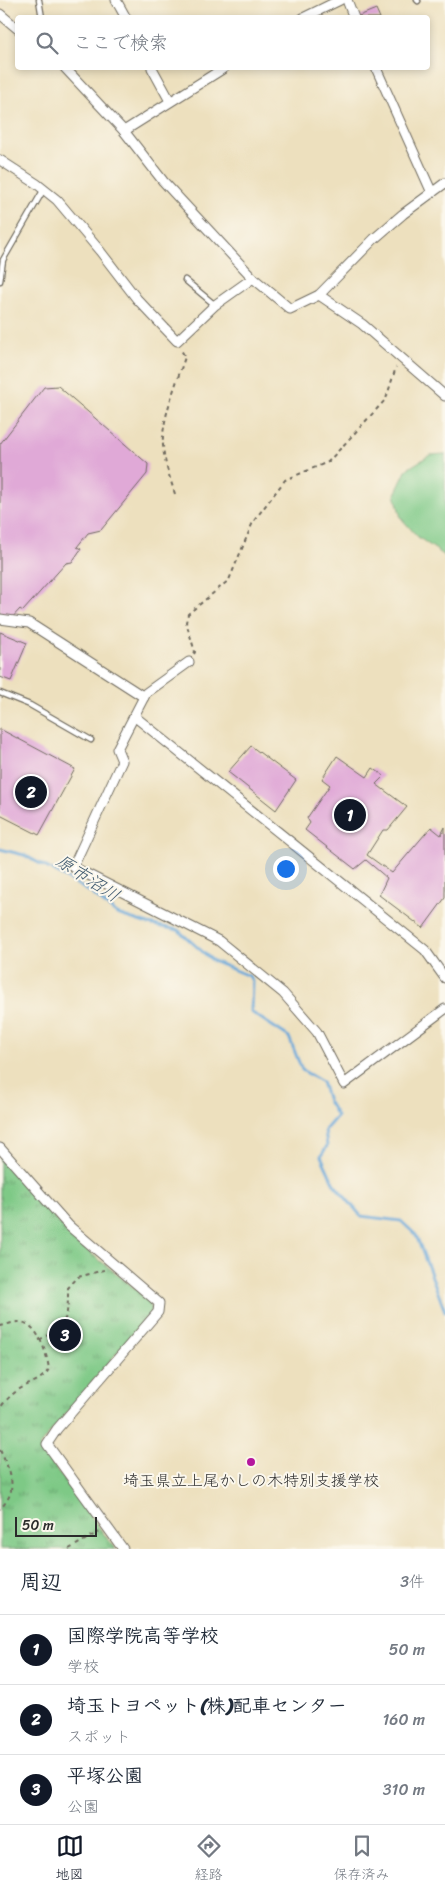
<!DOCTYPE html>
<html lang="ja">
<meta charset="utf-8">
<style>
body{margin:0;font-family:Sriracha,"Klee One",sans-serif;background:#f6f6f7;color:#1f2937}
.scale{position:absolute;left:15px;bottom:12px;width:82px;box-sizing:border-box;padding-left:5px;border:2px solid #2b2b2b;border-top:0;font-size:14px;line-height:18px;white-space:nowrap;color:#2b2b2b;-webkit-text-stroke:4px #fbf7ec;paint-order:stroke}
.you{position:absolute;left:285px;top:868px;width:18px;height:18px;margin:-12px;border:4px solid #fff;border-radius:50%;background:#1a73e8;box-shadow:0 0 0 8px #1a73e833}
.badge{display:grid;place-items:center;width:32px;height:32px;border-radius:50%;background:#111827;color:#fff;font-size:16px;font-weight:700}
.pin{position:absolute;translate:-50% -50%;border:2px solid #fff;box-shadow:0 1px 5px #0006}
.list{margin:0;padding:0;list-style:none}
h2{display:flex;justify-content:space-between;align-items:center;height:65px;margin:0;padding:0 20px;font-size:21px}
h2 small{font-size:16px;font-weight:400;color:#747a83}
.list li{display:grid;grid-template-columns:32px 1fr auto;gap:15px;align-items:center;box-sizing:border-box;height:70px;padding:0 20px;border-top:1px solid #e0e1e3}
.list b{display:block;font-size:19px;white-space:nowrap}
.list p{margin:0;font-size:16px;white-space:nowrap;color:#747a83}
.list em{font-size:16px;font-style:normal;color:#747a83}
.icon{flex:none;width:28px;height:28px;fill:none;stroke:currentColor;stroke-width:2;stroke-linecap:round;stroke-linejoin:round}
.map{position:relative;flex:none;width:445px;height:1549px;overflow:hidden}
.search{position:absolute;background:#fff;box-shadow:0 2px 8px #0003;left:15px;right:15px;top:15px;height:55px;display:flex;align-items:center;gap:12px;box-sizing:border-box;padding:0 18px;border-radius:5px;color:#747a83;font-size:19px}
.sheet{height:275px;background:#fff}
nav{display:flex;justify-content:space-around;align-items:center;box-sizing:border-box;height:70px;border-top:1px solid #e0e1e3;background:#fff;font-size:14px;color:#747a83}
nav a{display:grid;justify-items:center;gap:2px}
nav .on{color:#111827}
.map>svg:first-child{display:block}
.park{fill:url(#park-tufts);stroke:#547a58}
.pitch{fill:#7ec986;stroke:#547a58}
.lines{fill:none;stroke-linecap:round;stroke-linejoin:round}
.stream{stroke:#63a4d7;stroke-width:3}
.building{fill:#e0a9d7}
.lane-casing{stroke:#6f6a5e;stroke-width:7}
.street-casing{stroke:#6f6a5e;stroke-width:11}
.path{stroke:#6f6a5e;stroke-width:2;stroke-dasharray:4 4;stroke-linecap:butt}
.lane{stroke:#fff;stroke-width:4.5}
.street{stroke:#fff;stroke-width:9}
.poi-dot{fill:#b5179e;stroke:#fbf7ec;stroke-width:2}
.labels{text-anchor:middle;stroke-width:4;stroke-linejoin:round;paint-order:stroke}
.poi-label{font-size:16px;fill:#2b2b2b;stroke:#fbf7ec}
.water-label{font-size:18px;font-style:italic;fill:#415b70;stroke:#fbf7ec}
</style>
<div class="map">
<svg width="445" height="1549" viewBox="0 0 445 1549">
<defs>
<pattern id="park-tufts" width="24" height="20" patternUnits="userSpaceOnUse" patternTransform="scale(1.25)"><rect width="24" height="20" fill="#7ec986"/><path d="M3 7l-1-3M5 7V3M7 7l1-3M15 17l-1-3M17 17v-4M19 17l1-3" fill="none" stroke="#67a36e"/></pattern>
</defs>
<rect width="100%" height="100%" fill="#fbf7ec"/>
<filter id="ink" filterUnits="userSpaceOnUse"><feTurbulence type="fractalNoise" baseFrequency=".02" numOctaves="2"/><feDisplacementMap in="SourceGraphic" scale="10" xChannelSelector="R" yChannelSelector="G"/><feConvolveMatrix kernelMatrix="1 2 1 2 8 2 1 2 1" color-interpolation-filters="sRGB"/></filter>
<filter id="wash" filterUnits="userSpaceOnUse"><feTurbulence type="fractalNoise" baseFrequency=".0096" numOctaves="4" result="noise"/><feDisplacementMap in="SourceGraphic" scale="20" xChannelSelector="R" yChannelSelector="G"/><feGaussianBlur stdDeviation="1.12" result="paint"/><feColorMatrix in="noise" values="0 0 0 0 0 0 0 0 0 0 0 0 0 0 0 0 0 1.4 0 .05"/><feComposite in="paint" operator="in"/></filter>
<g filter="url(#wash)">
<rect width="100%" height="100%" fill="#ede0be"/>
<polygon class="park" points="0,1154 73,1239 137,1290 150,1303 151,1312 39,1446 115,1549 0,1549"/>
<polygon class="pitch" points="445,454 445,556 418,537 401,518 395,494 407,469 430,455"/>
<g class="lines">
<polyline class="stream" points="0,849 24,855 59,874 90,892 117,914 148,924 178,930 213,961 249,976 252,981 251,1012 289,1037 302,1070 322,1082 328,1101 337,1116 325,1130 327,1146 321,1156 334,1184 361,1216 401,1221 416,1235 445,1311"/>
</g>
<g id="blocks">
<g class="building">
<polygon points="376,9 380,18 360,18 359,16"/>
<polygon points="58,386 148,464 147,474 101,530 88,533 77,547 81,549 72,562 66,563 23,611 20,609 9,621 0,613 0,444 44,387"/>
<polygon points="0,632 27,643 11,681 0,677"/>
<polygon points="0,729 75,769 39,835 0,815"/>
<polygon points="251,746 296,780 276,810 228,772"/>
<polygon points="337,756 367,777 373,768 384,776 376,784 407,807 388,830 383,830 367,855 392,873 431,827 441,835 445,827 445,898 423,928 379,895 387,878 366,860 355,869 305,830 310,823 307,818 330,785 322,779"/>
</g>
</g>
</g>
<g filter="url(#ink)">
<use href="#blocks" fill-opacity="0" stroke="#6f6a5e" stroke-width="1"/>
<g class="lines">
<defs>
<g id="lane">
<polyline points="39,0 42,18"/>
<polyline points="417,0 418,1"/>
<polyline points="185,280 215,305"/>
<polyline points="0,281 3,260 44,189"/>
<polyline points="0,693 30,705 91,740"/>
</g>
<g id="street">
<polyline points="116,0 126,18"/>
<polyline points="347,0 354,18"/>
<polyline points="0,14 18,29"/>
<polyline points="303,18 340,0"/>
<polyline points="65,68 124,131 163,181 253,278 290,309 319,295 374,239 403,214 445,183"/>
<polyline points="152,68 170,101"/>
<polyline points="376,68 432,193"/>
<polyline points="124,131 224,68"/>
<polyline points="0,160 37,184 57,200 100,251 137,299 177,341 215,305 253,278"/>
<polyline points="319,295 362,324 445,396"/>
<polyline points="0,619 29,623 144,697"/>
<polyline points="189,662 146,693 117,749 122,761 73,867 219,941 283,993 317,1032 344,1084 445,1009"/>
<polyline points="134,716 425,950 445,978"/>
<polyline points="0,1148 69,1226 159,1303 158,1312 57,1429 47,1444 123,1549"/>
</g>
</defs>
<use href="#lane" class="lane-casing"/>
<use href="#street" class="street-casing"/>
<g class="path">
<path d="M175,494C170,478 164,462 163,445C161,420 177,382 185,357L181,350"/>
<polyline points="194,654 195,652 186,622 188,614 229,580 253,522 285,480 328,462 386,399 396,367"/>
<path d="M0,1326C6,1325 13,1322 19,1322C38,1322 47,1354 49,1369C42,1381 29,1383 18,1390C11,1395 5,1401 0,1408"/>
<path d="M39,1340C68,1325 68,1319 68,1288L78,1277L104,1270"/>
<path d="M0,1450C10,1472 20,1489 0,1509"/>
<polyline points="69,1549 99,1532"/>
</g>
<use href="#lane" class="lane"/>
<use href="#street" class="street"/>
</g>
</g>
<circle class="poi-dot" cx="251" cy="1462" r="5"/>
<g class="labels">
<g class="poi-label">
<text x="251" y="1486">埼玉県立上尾かしの木特別支援学校</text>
</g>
<g class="water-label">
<text transform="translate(88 878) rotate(33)" y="6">原市沼川</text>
</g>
</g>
</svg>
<div class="scale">50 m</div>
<div class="you"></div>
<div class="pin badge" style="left:350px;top:815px">1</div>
<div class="pin badge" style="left:31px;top:792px">2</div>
<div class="pin badge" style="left:65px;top:1335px">3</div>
<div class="search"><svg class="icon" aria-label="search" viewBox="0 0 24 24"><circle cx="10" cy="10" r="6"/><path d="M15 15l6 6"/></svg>ここで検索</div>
</div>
<section class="sheet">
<h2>周辺<small>3件</small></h2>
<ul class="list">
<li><span class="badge">1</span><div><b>国際学院高等学校</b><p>学校</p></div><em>50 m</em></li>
<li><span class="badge">2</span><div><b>埼玉トヨペット(株)配車センター</b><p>スポット</p></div><em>160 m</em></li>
<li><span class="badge">3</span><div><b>平塚公園</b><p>公園</p></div><em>310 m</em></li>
</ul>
</section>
<nav>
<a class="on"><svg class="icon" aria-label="map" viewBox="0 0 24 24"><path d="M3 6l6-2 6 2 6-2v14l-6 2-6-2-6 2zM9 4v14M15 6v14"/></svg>地図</a>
<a><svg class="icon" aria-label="directions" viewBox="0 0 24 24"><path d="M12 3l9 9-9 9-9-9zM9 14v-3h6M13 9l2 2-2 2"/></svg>経路</a>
<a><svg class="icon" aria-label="saved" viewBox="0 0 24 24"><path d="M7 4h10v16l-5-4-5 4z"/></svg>保存済み</a>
</nav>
